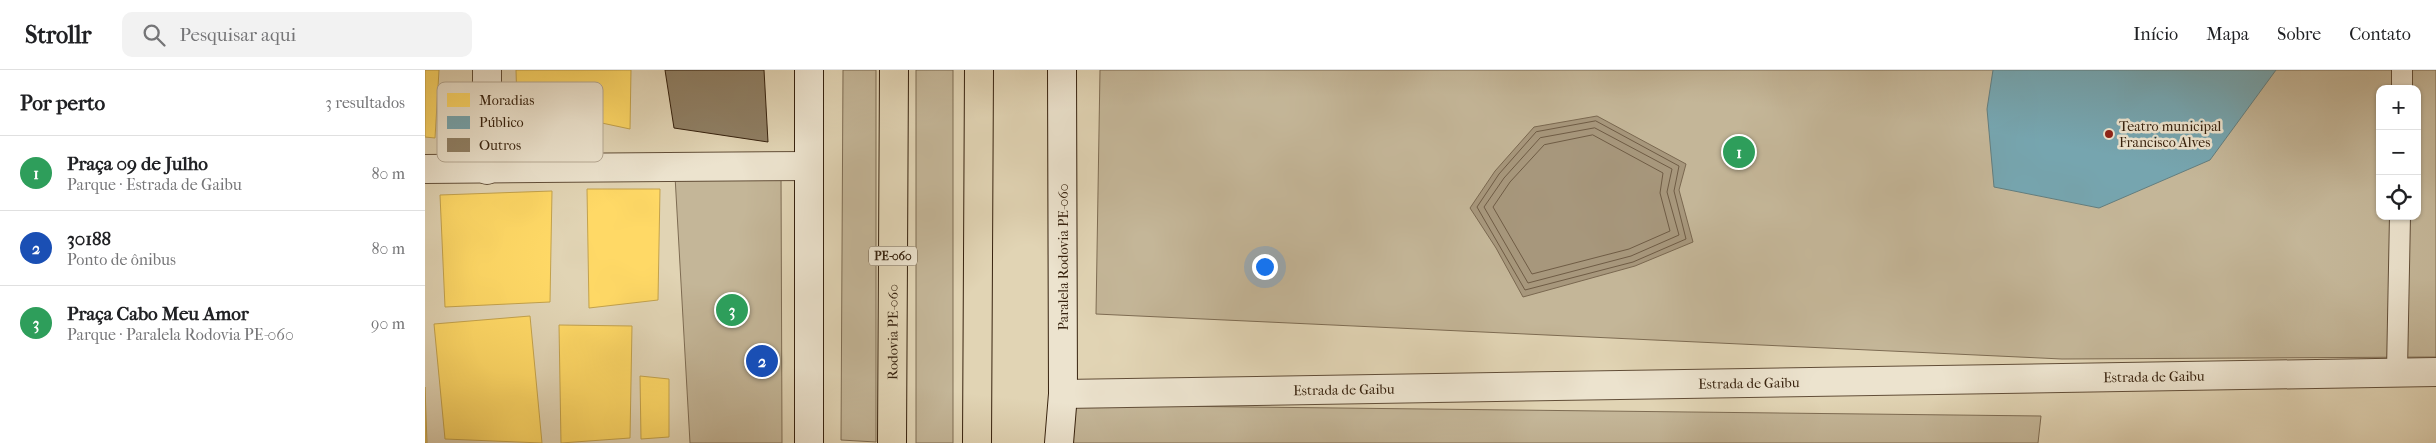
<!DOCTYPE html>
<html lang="pt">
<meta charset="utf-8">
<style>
body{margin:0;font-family:"IM FELL French Canon",serif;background:#f2f2f2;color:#202124}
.controls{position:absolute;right:15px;top:15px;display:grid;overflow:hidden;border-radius:10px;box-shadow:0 1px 4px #0004}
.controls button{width:45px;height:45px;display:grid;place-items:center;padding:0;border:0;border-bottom:1px solid #e0e0e0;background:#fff;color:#202124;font:25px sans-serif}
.you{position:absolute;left:839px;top:196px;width:18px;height:18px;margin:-12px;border:4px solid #fff;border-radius:50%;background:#1a73e8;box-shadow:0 0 0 8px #1a73e833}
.badge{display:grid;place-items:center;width:32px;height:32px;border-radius:50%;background:#0b8043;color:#fff;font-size:16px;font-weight:700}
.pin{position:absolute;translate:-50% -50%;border:2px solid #fff;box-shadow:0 1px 5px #0006}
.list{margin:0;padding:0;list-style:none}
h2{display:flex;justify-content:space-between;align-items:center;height:65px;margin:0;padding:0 20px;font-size:21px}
h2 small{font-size:16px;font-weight:400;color:#757577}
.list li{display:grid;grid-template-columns:32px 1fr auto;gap:15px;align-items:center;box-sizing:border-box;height:75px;padding:0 20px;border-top:1px solid #e0e0e0}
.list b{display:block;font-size:19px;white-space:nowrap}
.list p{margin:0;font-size:16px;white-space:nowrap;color:#757577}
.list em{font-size:16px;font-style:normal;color:#757577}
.icon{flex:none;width:28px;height:28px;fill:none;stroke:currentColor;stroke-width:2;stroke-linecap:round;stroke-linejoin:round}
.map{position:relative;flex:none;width:2011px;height:373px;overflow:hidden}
header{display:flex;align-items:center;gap:30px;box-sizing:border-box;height:70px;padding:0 25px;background:#fff;border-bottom:1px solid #e0e0e0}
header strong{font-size:24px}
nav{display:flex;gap:28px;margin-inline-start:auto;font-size:18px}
.search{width:350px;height:45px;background:#f2f2f2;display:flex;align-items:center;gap:12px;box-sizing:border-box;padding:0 18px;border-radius:10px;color:#757577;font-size:19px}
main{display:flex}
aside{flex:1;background:#fff}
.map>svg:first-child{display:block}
.green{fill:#c4b698;stroke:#7e6c53;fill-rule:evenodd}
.water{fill:#a7977c;stroke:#7a6850}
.homes{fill:#ffd966;stroke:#c3a24c}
.public{fill:#76a5af;stroke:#637e7f}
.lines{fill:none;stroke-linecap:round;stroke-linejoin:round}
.shore{stroke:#6f5c45;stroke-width:1}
.building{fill:#8f7f64;stroke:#37220e}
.service-casing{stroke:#624e38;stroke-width:22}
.minor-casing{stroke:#624e38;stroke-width:30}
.secondary-casing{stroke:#37220e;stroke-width:30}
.trunk-casing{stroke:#37220e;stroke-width:30}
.service{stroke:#ece3ce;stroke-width:20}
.minor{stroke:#ece3ce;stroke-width:28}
.secondary{stroke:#ece3ce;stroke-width:28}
.trunk{stroke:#e1d4b4;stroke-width:28}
.poi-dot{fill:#8f2418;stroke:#ece3ce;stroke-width:2}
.labels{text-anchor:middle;stroke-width:5;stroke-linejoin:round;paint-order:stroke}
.shield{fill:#ece3ce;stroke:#6d5c48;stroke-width:1}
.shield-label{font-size:12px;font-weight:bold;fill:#37220e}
.poi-label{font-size:14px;fill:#37220e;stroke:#ece3ce;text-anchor:start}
.street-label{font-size:14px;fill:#37220e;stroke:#ece3ce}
.key{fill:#ece3ce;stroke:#b6a994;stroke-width:1}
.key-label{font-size:14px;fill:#37220e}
</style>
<header>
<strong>Strollr</strong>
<div class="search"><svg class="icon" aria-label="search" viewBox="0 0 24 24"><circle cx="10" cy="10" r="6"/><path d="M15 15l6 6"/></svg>Pesquisar aqui</div>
<nav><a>Início</a><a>Mapa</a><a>Sobre</a><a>Contato</a></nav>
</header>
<main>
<aside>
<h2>Por perto<small>3 resultados</small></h2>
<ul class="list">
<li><span class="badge" style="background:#2e9e5b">1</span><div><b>Praça 09 de Julho</b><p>Parque · Estrada de Gaibu</p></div><em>80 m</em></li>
<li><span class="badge" style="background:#1a4fb4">2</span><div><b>30188</b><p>Ponto de ônibus</p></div><em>80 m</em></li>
<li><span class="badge" style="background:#2e9e5b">3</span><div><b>Praça Cabo Meu Amor</b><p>Parque · Paralela Rodovia PE-060</p></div><em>90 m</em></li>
</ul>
</aside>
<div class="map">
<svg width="2011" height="373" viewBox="0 0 2011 373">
<rect width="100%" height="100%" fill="#e1d4b4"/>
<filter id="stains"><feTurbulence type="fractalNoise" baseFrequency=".004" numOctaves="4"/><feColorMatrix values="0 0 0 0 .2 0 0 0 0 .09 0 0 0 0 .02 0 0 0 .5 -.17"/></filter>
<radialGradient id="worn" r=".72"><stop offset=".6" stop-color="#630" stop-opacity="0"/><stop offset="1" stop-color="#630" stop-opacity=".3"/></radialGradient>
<g class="green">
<polygon points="418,0 451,0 451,372 416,370"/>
<rect x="491" y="0" width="37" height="373"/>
<path d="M675,0H2011V287L1637,289L671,244ZM1955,19H1992V146H1955Z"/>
<polygon points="356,101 357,373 265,373 250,106"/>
<polygon points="648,335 1616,346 1613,373 648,373"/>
</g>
<polygon class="water" points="1172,46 1261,94 1254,120 1268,172 1210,196 1098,227 1071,178 1045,138 1070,101 1109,57"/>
<g class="homes">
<polygon points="0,0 14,0 10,68 0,67"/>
<polygon points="91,0 206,0 205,59 92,35"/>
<polygon points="162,119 235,119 233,230 164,238"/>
<polygon points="127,121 125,232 20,237 15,125"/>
<polygon points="105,246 117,373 20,369 9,254"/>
<polygon points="134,255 207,256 205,368 136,373"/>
<polygon points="215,306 244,309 244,367 216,369"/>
<polygon points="0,317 2,373 0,373"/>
</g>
<polygon class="public" points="1568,0 1851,0 1785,90 1674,138 1569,117 1562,39"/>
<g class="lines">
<g class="shore">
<polygon points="1171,51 1254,96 1249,121 1261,169 1208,192 1100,220 1052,137 1074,104 1111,62"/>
<polygon points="1170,58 1247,99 1242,122 1254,165 1206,186 1103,213 1059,137 1079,108 1115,68"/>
<polygon points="1168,65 1238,103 1235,123 1245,161 1204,179 1107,204 1068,137 1085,112 1119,75"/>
</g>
</g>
<polygon class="building" points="240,0 339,0 343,72 249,58"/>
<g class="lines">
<defs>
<g id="service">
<polyline points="1977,19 1977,0"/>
<polyline points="1972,301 1975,146"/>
</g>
<g id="minor">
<polyline points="0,99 383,96"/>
<polyline points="62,100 62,0"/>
<path id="s1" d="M638,324L2011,302"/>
</g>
<g id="secondary">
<polyline points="384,0 384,373"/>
<polyline points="634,373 638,324 637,0"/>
</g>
<g id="trunk">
<path id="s2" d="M467,373L469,0"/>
<polyline points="552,373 554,0"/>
</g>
</defs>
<use href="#service" class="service-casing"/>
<use href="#minor" class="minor-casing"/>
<use href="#secondary" class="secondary-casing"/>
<use href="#trunk" class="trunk-casing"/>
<use href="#service" class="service"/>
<use href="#minor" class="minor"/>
<use href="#secondary" class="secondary"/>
<use href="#trunk" class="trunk"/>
</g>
<circle class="poi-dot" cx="1684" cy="64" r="5"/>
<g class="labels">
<rect class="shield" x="444" y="176.5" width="48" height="19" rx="4"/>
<g class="shield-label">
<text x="468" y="190">PE-060</text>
</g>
<g class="poi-label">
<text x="1694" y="61">Teatro municipal<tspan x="1694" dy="16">Francisco Alves</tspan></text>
</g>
<g class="street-label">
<text transform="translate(638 187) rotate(-90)" y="5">Paralela Rodovia PE-060</text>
<text dy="5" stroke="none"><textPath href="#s2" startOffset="111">Rodovia PE-060</textPath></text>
<text dy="5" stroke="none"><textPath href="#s1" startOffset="1091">Estrada de Gaibu</textPath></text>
<text dy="5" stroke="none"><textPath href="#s1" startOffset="686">Estrada de Gaibu</textPath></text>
<text dy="5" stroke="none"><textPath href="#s1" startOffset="281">Estrada de Gaibu</textPath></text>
</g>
</g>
<rect x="12" y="12" width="166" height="80" rx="8" class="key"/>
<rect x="22" y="23" width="23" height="14" fill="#ffd966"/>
<rect x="22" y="46" width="23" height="13" fill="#76a5af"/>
<rect x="22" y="68" width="23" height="14" fill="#8f7f64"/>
<g class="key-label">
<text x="54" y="35">Moradias</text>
<text x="54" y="57">Público</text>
<text x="54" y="80">Outros</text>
</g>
<rect width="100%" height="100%" filter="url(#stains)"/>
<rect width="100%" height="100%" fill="url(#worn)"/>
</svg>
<div class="controls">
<button>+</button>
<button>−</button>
<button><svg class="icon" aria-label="locate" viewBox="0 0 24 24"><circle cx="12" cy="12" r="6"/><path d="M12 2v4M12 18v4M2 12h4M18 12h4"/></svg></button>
</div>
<div class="you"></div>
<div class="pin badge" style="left:1314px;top:82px;background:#2e9e5b">1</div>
<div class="pin badge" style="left:337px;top:291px;background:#1a4fb4">2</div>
<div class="pin badge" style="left:307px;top:240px;background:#2e9e5b">3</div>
</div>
</main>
